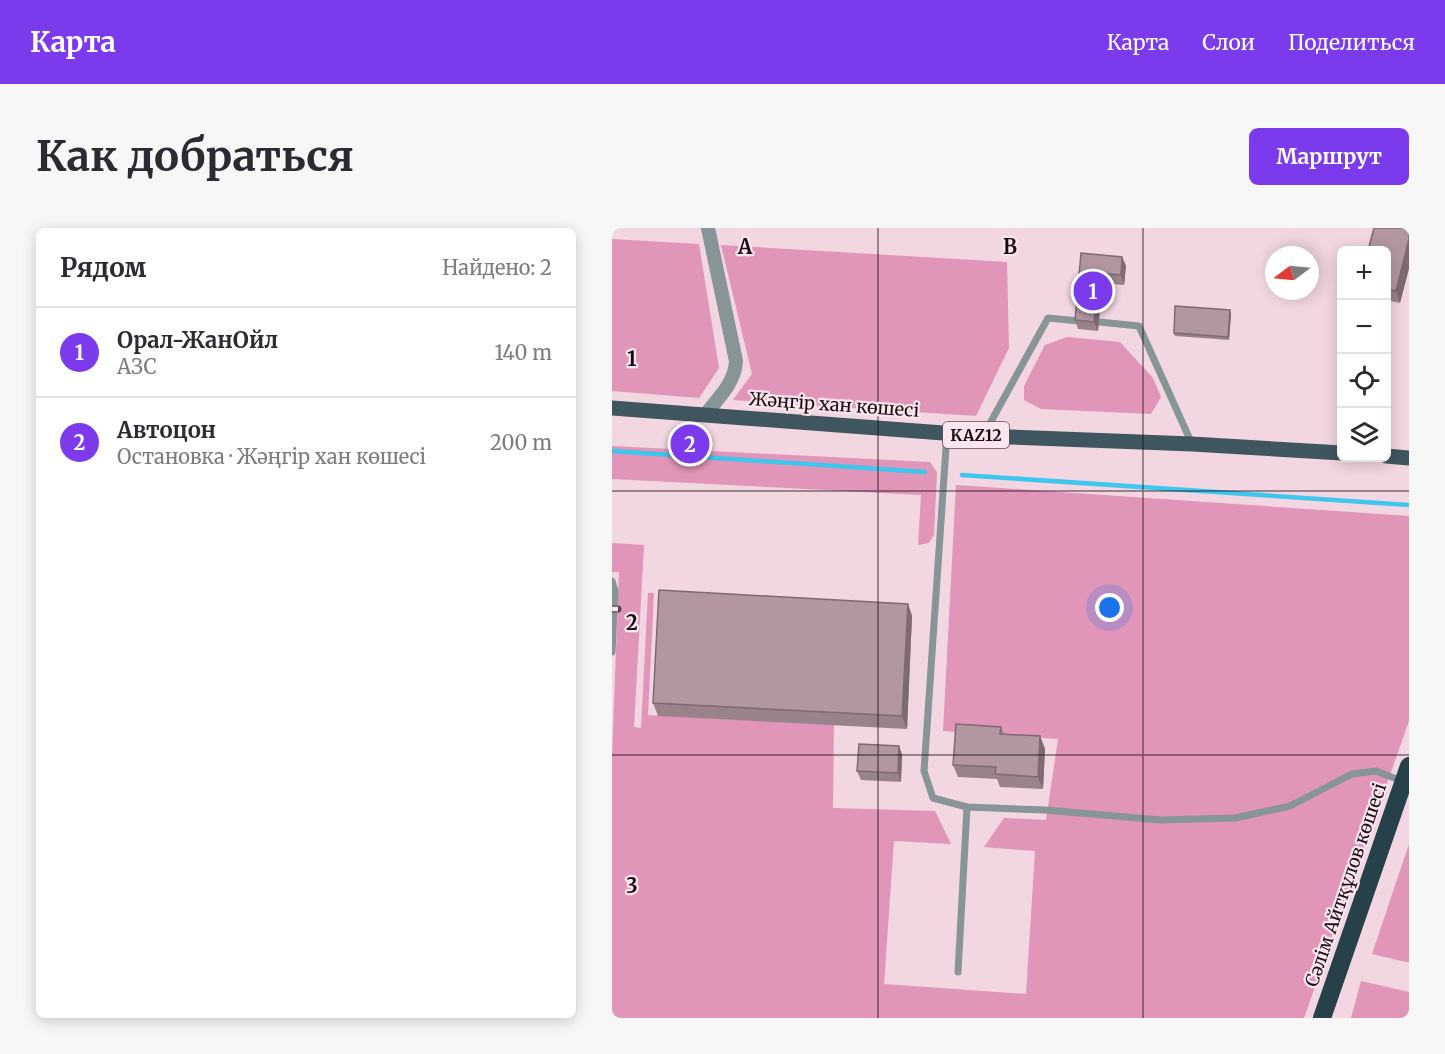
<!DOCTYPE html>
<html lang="ru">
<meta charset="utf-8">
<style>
body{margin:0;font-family:Merriweather,serif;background:#f7f7f7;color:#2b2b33}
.controls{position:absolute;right:18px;top:18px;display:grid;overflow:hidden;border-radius:9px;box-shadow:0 3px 15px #0003}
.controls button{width:54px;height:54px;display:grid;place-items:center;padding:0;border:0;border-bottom:2px solid #e1e1e2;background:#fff;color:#2b2b33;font:30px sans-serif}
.compass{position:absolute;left:653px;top:18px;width:54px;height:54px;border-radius:50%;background:#fff;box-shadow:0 3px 15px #0003;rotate:254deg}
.you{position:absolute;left:498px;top:380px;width:21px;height:21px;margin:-15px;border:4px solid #fff;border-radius:50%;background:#1a73e8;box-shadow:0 0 0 9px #1a73e833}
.badge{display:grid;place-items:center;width:39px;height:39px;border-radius:50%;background:#7c3aed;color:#fff;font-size:20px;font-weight:700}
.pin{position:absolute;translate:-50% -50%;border:3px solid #fff;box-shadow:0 2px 6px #0006}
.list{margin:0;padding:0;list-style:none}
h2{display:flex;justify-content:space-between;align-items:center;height:78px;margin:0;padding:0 24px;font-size:26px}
h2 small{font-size:20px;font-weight:400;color:#7c7c81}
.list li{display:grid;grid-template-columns:39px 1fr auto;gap:18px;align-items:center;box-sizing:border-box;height:90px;padding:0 24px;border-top:2px solid #e1e1e2}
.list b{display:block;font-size:22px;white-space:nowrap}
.list p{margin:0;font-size:20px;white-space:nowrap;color:#7c7c81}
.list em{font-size:20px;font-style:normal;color:#7c7c81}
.icon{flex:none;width:33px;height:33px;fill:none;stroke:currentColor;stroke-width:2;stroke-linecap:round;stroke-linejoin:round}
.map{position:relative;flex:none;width:797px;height:790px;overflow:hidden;border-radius:9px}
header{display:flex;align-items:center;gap:36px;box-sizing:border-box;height:84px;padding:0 30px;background:#7c3aed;color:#fff}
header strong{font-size:28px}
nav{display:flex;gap:33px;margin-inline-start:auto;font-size:21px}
.intro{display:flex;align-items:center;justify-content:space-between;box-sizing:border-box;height:144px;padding:0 36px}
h1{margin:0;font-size:42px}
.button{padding:15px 27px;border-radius:9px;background:#7c3aed;color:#fff;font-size:21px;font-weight:700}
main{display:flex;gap:36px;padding:0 36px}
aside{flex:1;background:#fff;border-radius:9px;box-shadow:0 3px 15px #0003}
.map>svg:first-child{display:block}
.green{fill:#e095b9}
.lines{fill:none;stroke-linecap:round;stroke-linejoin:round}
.stream{stroke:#3ec6ed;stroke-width:4.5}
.lane{stroke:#879498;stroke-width:7}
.street{stroke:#879498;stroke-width:14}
.primary{stroke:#40565e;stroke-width:15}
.highway{stroke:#27414a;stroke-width:18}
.rail-casing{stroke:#54464c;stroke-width:7}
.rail{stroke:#fce5ef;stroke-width:4.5;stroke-dasharray:14;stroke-linecap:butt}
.wall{fill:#99828c}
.shaded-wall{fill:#7d6a72}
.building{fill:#b297a3;stroke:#7d6a72;stroke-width:1.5}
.grid{fill:none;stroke:#180f13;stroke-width:1.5;stroke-opacity:0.55}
.labels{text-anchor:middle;stroke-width:4.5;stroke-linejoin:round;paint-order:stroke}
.shield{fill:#fce5ef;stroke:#5c4f55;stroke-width:1.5}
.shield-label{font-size:16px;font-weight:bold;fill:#180f13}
.street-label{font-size:18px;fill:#180f13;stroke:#fce5ef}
.grid-label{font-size:20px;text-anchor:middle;font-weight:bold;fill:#180f13;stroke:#fce5ef;stroke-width:4.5;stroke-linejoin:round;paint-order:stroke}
</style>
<header>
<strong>Карта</strong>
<nav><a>Карта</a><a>Слои</a><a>Поделиться</a></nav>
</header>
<div class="intro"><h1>Как добраться</h1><a class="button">Маршрут</a></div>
<main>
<aside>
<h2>Рядом<small>Найдено: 2</small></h2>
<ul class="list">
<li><span class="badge">1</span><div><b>Орал-ЖанОйл</b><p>АЗС</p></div><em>140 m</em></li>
<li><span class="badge">2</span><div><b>Автоцон</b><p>Остановка · Жәңгір хан көшесі</p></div><em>200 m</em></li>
</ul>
</aside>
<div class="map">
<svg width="797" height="790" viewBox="0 0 797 790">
<rect width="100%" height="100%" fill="#f2d6e2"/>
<g class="green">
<polygon points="0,11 87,16 107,140 87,170 0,163"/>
<polygon points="109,17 395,34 397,120 364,188 121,172 140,146"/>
<polygon points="455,109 508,114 541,150 549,169 539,186 429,181 412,172 412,158 433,117"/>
<polygon points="0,218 318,234 325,244 322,307 317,315 306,317 309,267 0,251"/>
<polygon points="344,257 797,288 797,493 692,790 0,790 0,528 7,344 0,344 0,315 32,317 22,499 29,500 36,365 42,365 36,487 222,497 221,580 323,583 339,616 282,613 272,756 414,766 423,623 372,619 392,590 434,592 446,511 331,503"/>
<polygon points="797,616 797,734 794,734 760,726"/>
<polygon points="749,753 797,764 797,790 739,790"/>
</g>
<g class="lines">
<g class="stream">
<polyline points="0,223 313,244"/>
<polyline points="350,247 797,277"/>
</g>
<g class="lane">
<polyline points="487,94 527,98 580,216"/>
<polyline points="335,205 312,543 321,570 355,579 433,582 549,592 623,590 678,578 740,546 764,543 790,553"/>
<polyline points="371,208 436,90 467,93"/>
<polyline points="0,353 3,363 0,424"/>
<polyline points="346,744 355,579"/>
</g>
<path class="street" d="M93,187C106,170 123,155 124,133L96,0"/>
<g class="primary">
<polyline points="0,180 371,208 580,216 730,225"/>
<polyline points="774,228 797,230"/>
</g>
<polyline class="highway" points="710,790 797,538"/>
<defs>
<polyline id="rail" points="0,381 6,381"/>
</defs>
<use href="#rail" class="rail-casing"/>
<use href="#rail" class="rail"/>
</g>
<g class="wall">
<polygon points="774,22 788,75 774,72"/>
<polygon points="469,25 510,29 514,38 512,57 490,55 486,103 466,101 463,92"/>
<polygon points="619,86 617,112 563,108 562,105"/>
<polygon points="296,376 300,388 295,501 46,488 41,475"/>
<polygon points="389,499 392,506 428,508 433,521 431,561 388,559 385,551 346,549 341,537"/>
<polygon points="287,518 290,527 289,554 249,552 245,543"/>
</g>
<g class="shaded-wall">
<polygon points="797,11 797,41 788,75 784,63"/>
<polygon points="510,29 514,38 512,57 509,47"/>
<polygon points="487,45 490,55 486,103 482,94"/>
<polygon points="618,82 619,86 617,112 616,109"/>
<polygon points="296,376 300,388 295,501 290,488"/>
<polygon points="428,508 433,521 431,561 426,549"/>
<polygon points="287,518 290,527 289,554 286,545"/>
</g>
<g class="building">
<polygon points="762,0 797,0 797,11 784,63 774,61 774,22 756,22"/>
<polygon points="469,25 510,29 509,47 487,45 482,94 463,92"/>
<polygon points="563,78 618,82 616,109 562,105"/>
<polygon points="47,362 296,376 290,488 41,475"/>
<polygon points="344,496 389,499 388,506 428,508 426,549 383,546 384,539 341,537"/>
<polygon points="247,516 287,518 286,545 245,543"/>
</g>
<path class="grid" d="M266,0V790M531,0V790M0,263H797M0,527H797"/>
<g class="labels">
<rect class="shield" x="331" y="194" width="66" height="26" rx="4.5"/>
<g class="shield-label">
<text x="364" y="213">KAZ12</text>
</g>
<g class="street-label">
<text transform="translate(222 177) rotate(4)" y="6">Жәңгір хан көшесі</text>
<text transform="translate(734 657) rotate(-71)" y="6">Сәлім Айтқұлов көшесі</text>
</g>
</g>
<g class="grid-label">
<text x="133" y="26">A</text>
<text x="398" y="26">B</text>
<text x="20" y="138">1</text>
<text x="20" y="402">2</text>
<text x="20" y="665">3</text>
</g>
</svg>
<div class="controls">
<button>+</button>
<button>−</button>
<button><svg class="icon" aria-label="locate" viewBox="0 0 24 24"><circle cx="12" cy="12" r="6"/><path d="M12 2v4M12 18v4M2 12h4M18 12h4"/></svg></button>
<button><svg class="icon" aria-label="layers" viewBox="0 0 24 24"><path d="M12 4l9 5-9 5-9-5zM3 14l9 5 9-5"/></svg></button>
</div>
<svg class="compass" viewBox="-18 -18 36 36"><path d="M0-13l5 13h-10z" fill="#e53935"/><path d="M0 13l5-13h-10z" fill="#7c7c81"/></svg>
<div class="you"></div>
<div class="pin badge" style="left:481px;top:63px">1</div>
<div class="pin badge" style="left:78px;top:216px">2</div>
</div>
</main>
